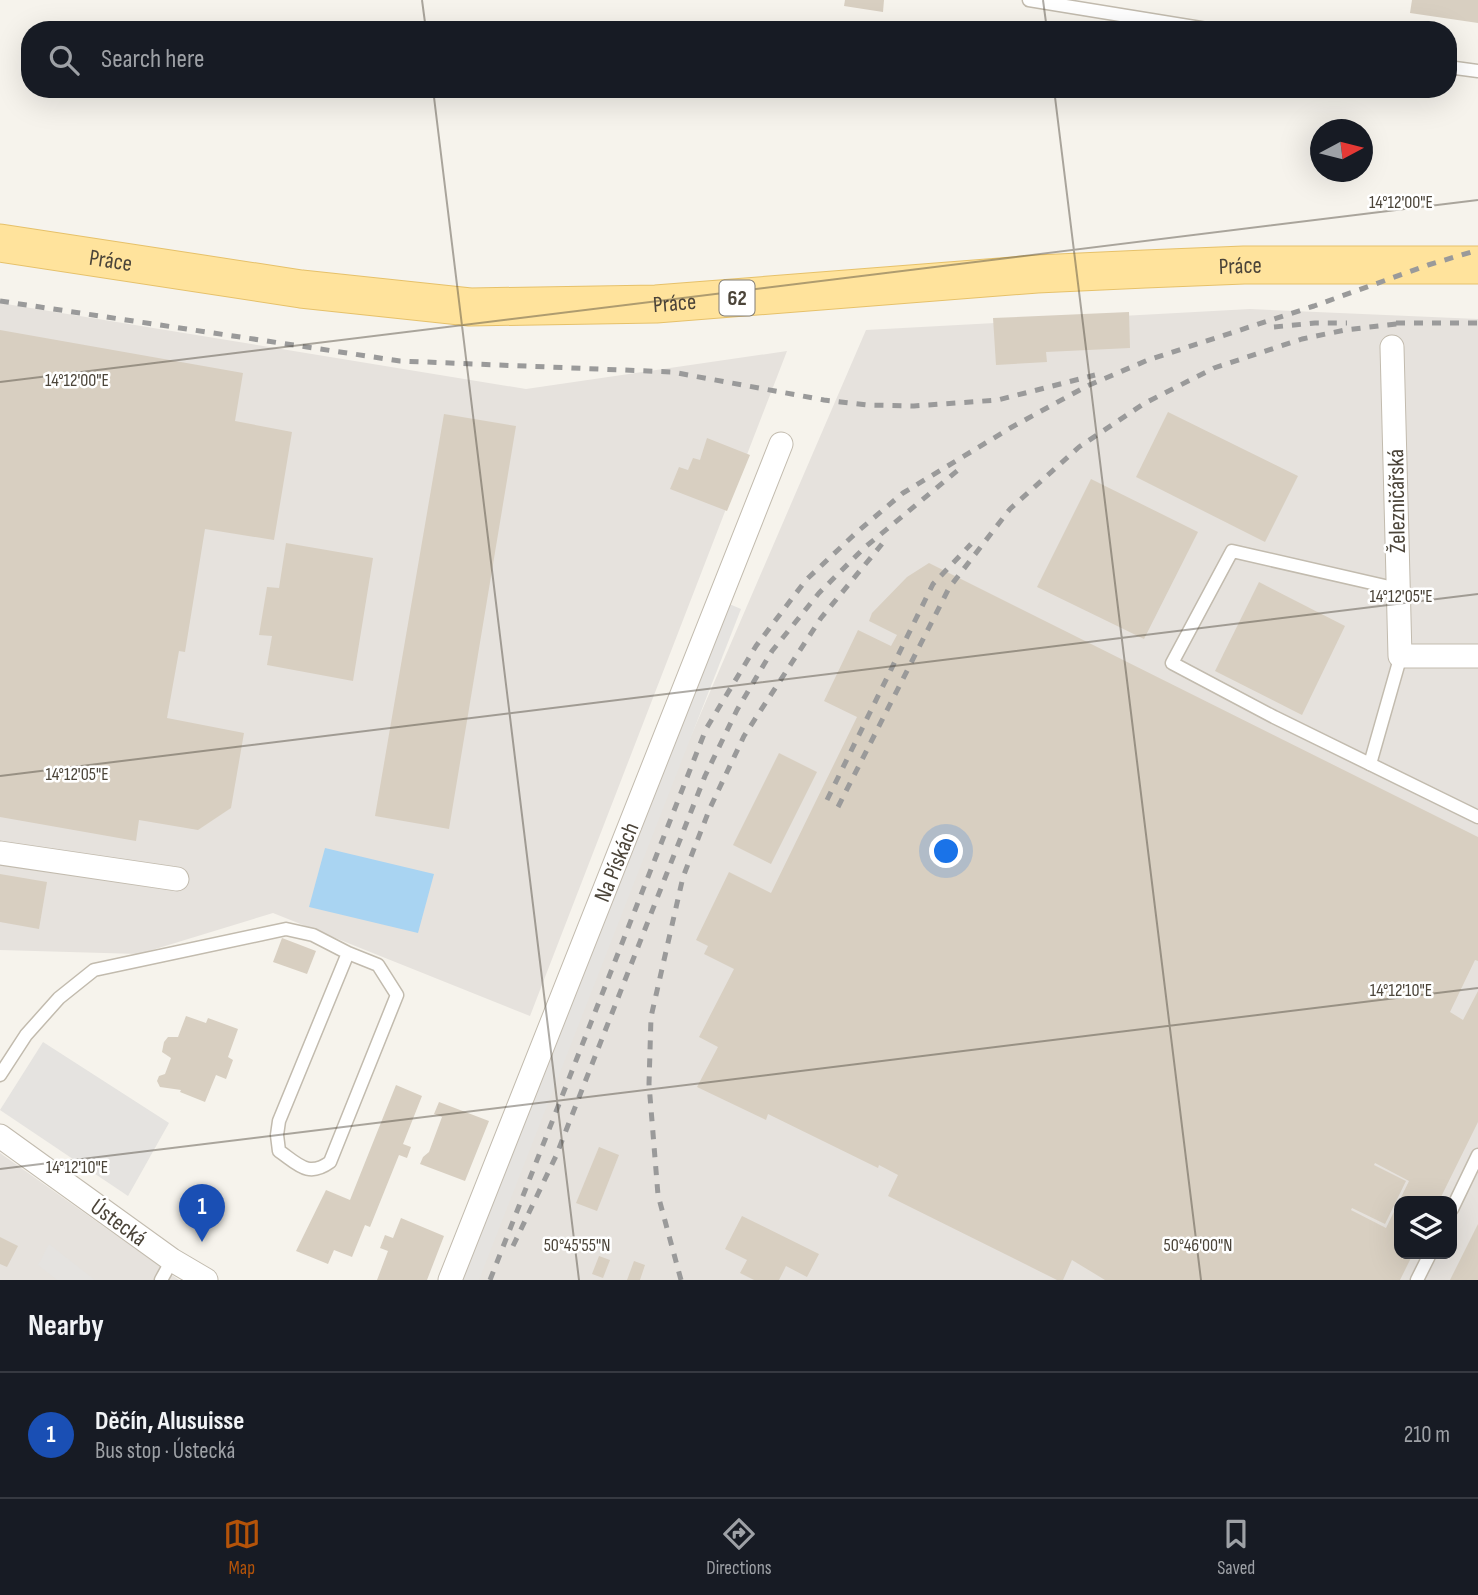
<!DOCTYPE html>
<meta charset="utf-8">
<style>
body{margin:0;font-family:"Sofia Sans Condensed",sans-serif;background:#20242c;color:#f1f3f6}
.controls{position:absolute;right:21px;bottom:21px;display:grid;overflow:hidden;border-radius:14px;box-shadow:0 7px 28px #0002}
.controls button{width:63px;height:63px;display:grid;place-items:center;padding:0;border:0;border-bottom:2px solid #363941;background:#171b24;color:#f1f3f6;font:35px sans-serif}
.compass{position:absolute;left:1310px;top:119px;width:63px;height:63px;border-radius:50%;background:#171b24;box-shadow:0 7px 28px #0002;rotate:83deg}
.you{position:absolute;left:947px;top:852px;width:24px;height:24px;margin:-18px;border:5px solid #fff;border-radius:50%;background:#1a73e8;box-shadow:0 0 0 10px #1a73e833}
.badge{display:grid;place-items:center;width:46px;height:46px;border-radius:50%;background:#b45309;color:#fff;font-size:23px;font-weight:700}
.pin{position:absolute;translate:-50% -58px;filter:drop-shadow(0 2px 4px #0008)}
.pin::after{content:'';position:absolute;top:37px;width:24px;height:21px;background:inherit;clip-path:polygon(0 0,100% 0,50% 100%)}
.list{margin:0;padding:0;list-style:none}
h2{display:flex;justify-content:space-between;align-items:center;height:91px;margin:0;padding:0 28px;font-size:30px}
h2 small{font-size:23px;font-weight:400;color:#9ea1a6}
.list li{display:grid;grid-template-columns:46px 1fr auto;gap:21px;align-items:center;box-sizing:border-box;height:126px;padding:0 28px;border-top:2px solid #363941}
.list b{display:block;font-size:26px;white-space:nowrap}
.list p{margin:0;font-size:23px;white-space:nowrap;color:#9ea1a6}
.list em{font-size:23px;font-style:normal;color:#9ea1a6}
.icon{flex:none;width:38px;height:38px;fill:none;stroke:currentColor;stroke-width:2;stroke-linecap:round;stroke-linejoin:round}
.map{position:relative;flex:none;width:1478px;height:1280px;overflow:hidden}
.search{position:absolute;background:#171b24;box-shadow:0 7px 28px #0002;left:21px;right:21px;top:21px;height:77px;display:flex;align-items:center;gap:18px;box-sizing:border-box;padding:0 24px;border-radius:28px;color:#9ea1a6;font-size:26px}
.sheet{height:217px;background:#171b24}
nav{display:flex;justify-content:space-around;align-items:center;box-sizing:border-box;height:98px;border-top:2px solid #363941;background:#171b24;font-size:19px;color:#9ea1a6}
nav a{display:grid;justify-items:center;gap:4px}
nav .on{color:#b45309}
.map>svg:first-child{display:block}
.industrial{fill:#e6e2dd;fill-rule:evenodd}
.parking{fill:#e5e3e0}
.water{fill:#a9d4f2}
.building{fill:#d8cfc1;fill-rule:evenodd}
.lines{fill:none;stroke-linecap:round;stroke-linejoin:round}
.service-casing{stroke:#c2bbae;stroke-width:15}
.minor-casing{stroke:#c2bbae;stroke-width:25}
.primary-casing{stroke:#e6c16a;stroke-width:39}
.service{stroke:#fff;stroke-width:12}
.minor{stroke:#fff;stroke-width:23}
.primary{stroke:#ffe39c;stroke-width:37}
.rail{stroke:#9a9a9a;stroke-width:5;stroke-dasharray:9 9;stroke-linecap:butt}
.ticks{fill:none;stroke:#4b4439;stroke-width:2;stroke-opacity:0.45}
.labels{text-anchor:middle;stroke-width:5;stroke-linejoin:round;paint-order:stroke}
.shield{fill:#fff;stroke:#817c74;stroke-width:2}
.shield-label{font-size:21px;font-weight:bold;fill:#4b4439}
.street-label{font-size:23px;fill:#4b4439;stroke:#fff}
.ticks-label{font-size:18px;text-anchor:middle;fill:#4b4439;stroke:#fff;stroke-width:5;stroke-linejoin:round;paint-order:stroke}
</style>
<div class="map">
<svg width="1478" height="1280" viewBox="0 0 1478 1280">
<rect width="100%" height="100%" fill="#f6f3ec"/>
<g class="industrial">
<polygon points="0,303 526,389 787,351 530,1016 273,913 139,954 0,950"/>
<path d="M1250,309L1478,319V1280H466L597,954L866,330ZM1399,1201H1452V1254H1399Z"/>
<polygon points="0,1153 179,1280 0,1280"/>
</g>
<g class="parking">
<polygon points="727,603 741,609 479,1280 461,1280"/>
<polygon points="43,1042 169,1123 128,1196 0,1110"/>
<polygon points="49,1244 95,1280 57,1280 38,1265"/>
</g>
<polygon class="water" points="325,848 434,874 418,933 309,907"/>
<g class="building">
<polygon points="845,0 884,0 883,12 844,6"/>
<polygon points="1412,0 1478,0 1478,23 1410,13"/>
<polygon points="1129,312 1130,348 1046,352 1047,362 996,365 993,318"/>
<polygon points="0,330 243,373 235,421 292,432 274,540 205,529 185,652 179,651 167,718 244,733 231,808 198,830 139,820 136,841 0,817"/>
<polygon points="1168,412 1298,476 1265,542 1136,477"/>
<polygon points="444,414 516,426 449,829 375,816"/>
<polygon points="707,438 750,455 727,511 670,489 679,467 688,470 693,458 700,460"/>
<polygon points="1091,479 1198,532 1144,639 1037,587"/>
<polygon points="286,543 373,558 353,681 267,665 272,636 259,635 267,587 279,588"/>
<path d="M929,563L1478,837V961L1475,960L1450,1012L1463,1020L1478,991V1122L1439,1201H1399V1254H1413L1400,1280H1105L1072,1260L1063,1280H1057L888,1196L898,1175L879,1165L878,1168L768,1114L766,1120L697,1087L718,1047L699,1037L734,969L704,954L708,946L696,940L729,872L771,893L857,717L824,701L858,630L891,646L897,635L869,621L872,613L907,577ZM1375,1163L1409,1181L1386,1228L1351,1210L1352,1208L1385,1224L1406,1181L1374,1165Z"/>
<polygon points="1259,582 1345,626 1302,715 1215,671"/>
<polygon points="779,753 817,772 771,864 733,845"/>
<polygon points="0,874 47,882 39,929 0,922"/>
<polygon points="282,938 316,951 307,974 273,962"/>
<polygon points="186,1016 206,1023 208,1018 238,1029 228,1057 233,1060 226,1079 216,1075 205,1102 180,1092 181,1090 160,1087 157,1081 159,1076 165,1074 171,1058 162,1052 164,1042 168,1037 178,1037"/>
<polygon points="396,1085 422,1096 403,1144 411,1147 407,1158 399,1155 370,1227 365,1225 352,1257 334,1250 328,1264 296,1251 326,1190 350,1200"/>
<polygon points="439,1102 489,1121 465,1181 420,1164 423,1157 429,1152 442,1117 434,1114"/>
<polygon points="599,1147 619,1155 597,1211 576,1203"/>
<polygon points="742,1216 819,1254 807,1277 786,1266 779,1280 754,1280 740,1273 747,1260 725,1249"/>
<polygon points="401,1218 444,1236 427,1280 377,1280 388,1251 380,1248 385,1235 393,1238"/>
<polygon points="1478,1224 1478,1280 1450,1280"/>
<polygon points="0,1237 18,1246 7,1267 0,1264"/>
<polygon points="599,1256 610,1260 603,1278 592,1274"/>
<polygon points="634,1261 645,1265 640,1280 627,1280"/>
</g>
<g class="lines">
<defs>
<g id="service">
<polyline points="1029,0 1213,30"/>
<polyline points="1448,67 1478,71"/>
<polyline points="1398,589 1232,551 1172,663 1274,717 1478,817"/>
<polyline points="1370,764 1399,662"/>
<path d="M0,1075L26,1035L59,998L94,970L286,929L313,935L348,953L279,1121L277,1135L279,1151C298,1164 308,1178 330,1162L397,995L378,965L348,953"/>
<polyline points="1452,1209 1478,1155"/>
<polyline points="161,1280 172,1260"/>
<polyline points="1417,1280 1430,1254"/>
</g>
<g id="minor">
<polyline points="1392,347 1400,656 1478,656"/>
<polyline points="0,853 177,879"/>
<polyline points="0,1136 172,1260 206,1280"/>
<polyline points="450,1280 781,444"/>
</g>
<g id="primary">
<path id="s1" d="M0,243L301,289L470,307L656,304L1037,274L1145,269L1244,265H1478"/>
</g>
</defs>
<use href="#service" class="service-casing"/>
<use href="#minor" class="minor-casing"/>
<use href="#primary" class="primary-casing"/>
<use href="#service" class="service"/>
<use href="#minor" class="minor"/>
<use href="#primary" class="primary"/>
<g class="rail">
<polyline points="0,301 400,361 672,372 824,400 867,405 914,406 998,400 1095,375"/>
<polyline points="1396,323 1478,323"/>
<polyline points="1274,327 1315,323 1347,323"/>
<polyline points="827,800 933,584 971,544"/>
<polyline points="838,807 949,588 1010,509 1079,447 1145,403 1214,368 1302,339 1345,330 1404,323"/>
<polyline points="513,1246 556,1156 705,776 737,710 772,651 819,593 864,548 963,466"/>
<polyline points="490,1280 706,729 756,646 806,580 857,532 903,493 1012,427 1087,386 1148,360 1314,306 1428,265 1478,250"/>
<polyline points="681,1280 658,1195 649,1084 651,1017 683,877 710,808 744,736 821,618 882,544"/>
</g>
</g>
<path class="ticks" d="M422,0L426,30M1043,0L1047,30M433,89L579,1280M1054,89L1201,1280M0,382L1478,200M0,776L1478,594M0,1169L1478,988"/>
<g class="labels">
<rect class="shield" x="719.5" y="280.5" width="35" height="35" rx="5"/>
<g class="shield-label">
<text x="737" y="305">62</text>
</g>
<g class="street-label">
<text dy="8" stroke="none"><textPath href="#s1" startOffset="112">Práce</textPath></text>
<text dy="8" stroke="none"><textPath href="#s1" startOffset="1246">Práce</textPath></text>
<text dy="8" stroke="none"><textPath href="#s1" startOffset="679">Práce</textPath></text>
<text transform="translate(1396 501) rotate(-91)" y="8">Železničářská</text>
<text transform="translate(616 862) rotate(-68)" y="8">Na Pískách</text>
<text transform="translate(119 1222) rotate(36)" y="8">Ústecká</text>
</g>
</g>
<g class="ticks-label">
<text x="1401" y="208">14°12'00"E</text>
<text x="77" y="386">14°12'00"E</text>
<text x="1401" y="602">14°12'05"E</text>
<text x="77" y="780">14°12'05"E</text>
<text x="1401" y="996">14°12'10"E</text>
<text x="77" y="1173">14°12'10"E</text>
<text x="577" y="1251">50°45'55"N</text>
<text x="1198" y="1251">50°46'00"N</text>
</g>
</svg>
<div class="controls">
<button><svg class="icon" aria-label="layers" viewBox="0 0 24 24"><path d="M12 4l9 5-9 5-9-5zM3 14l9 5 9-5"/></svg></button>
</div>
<svg class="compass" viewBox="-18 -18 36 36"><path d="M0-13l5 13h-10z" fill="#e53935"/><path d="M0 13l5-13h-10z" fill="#9ea1a6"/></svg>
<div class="you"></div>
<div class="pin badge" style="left:202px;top:1242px;background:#1a4fb4">1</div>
<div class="search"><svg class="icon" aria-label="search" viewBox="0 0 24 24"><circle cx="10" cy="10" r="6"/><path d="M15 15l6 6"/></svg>Search here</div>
</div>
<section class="sheet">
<h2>Nearby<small></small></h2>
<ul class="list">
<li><span class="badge" style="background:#1a4fb4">1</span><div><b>Děčín, Alusuisse</b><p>Bus stop · Ústecká</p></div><em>210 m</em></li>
</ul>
</section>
<nav>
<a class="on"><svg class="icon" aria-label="map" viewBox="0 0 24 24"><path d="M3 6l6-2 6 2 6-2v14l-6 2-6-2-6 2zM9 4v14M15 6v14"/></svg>Map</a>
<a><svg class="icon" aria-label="directions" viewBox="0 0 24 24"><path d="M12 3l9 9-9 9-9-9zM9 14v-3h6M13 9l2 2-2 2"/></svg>Directions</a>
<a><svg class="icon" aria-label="saved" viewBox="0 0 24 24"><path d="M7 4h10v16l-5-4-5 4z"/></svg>Saved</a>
</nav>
